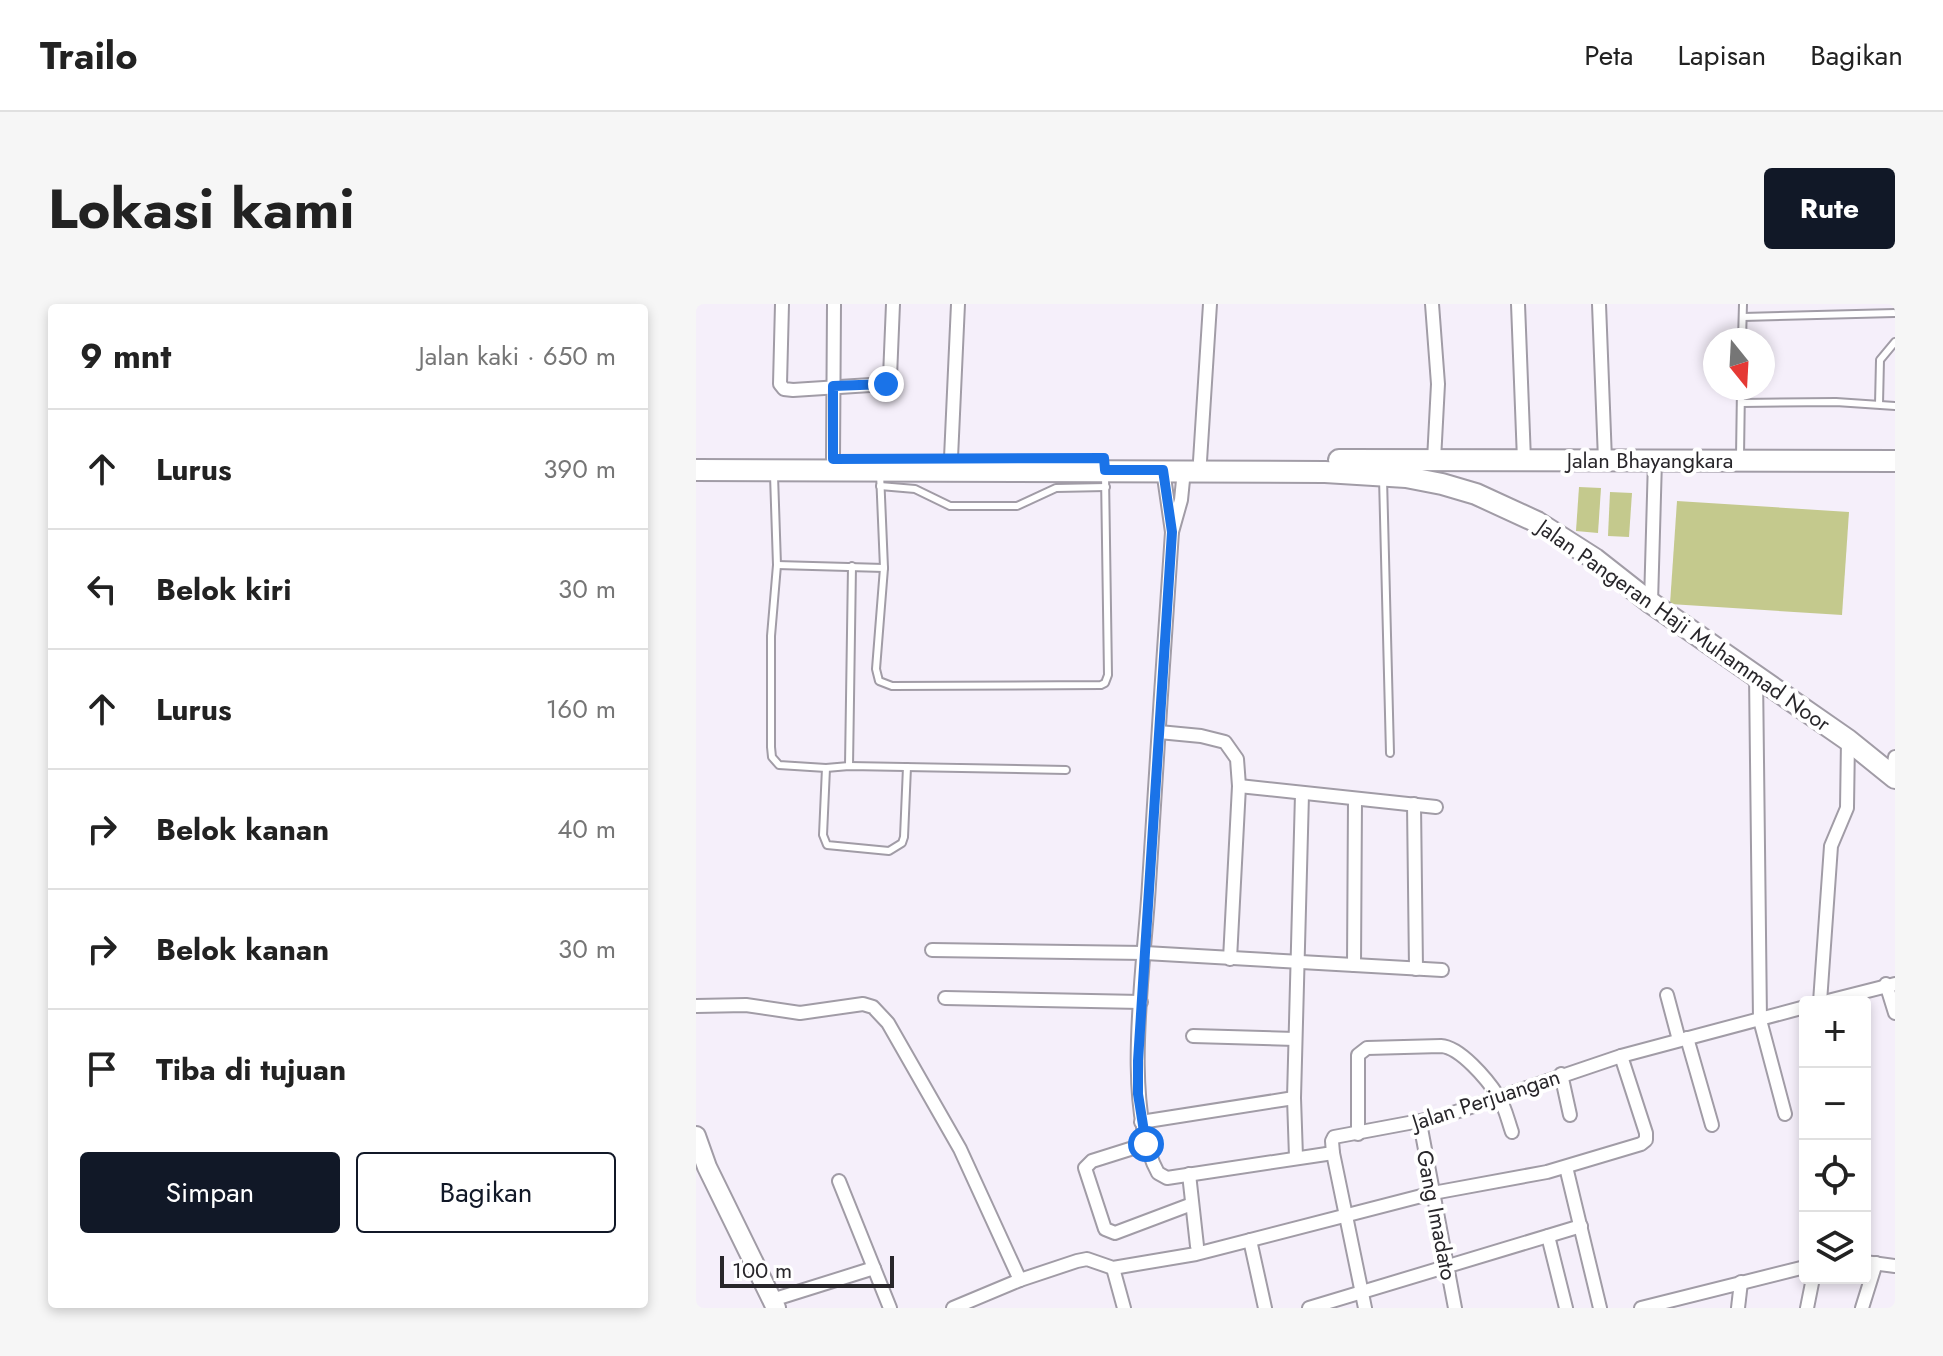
<!DOCTYPE html>
<html lang="id">
<meta charset="utf-8">
<style>
body{margin:0;font-family:Jost,sans-serif;background:#f6f6f6;color:#222}
.controls{position:absolute;right:24px;bottom:24px;display:grid;overflow:hidden;border-radius:8px;box-shadow:0 4px 12px #0003}
.controls button{width:72px;height:72px;display:grid;place-items:center;padding:0;border:0;border-bottom:2px solid #e0e0e0;background:#fff;color:#222;font:40px sans-serif}
.compass{position:absolute;left:1007px;top:24px;width:72px;height:72px;border-radius:50%;background:#fff;box-shadow:0 4px 12px #0003;rotate:162deg}
.scale{position:absolute;left:24px;bottom:20px;width:174px;box-sizing:border-box;padding-left:8px;border:4px solid #28262a;border-top:0;font-size:22px;line-height:28px;white-space:nowrap;color:#28262a;-webkit-text-stroke:6px #fff;paint-order:stroke}
.stop{position:absolute;width:24px;height:24px;margin:-18px;border:6px solid #1a73e8;border-radius:50%;background:#fff}
.stop.end{background:#1a73e8;border-color:#fff;box-shadow:0 2px 8px #0008}
.list{margin:0;padding:0;list-style:none}
h2{display:flex;justify-content:space-between;align-items:center;height:104px;margin:0;padding:0 32px;font-size:34px}
h2 small{font-size:26px;font-weight:400;color:#767676}
.list li{display:grid;grid-template-columns:52px 1fr auto;gap:24px;align-items:center;box-sizing:border-box;height:120px;padding:0 32px;border-top:2px solid #e0e0e0}
.list b{display:block;font-size:30px;white-space:nowrap}
.list em{font-size:26px;font-style:normal;color:#767676}
.actions{display:flex;gap:16px;padding:24px 32px}
.actions a{flex:1;padding:18px 0;border:2px solid #111827;border-radius:8px;text-align:center;font-size:28px;color:#111827}
.actions .main{background:#111827;color:#fff}
.icon{flex:none;width:44px;height:44px;fill:none;stroke:currentColor;stroke-width:2;stroke-linecap:round;stroke-linejoin:round}
.map{position:relative;flex:none;width:1199px;height:1004px;overflow:hidden;border-radius:8px}
header{display:flex;align-items:center;gap:48px;box-sizing:border-box;height:112px;padding:0 40px;background:#fff;border-bottom:2px solid #e0e0e0}
header strong{font-size:38px}
nav{display:flex;gap:44px;margin-inline-start:auto;font-size:28px}
.intro{display:flex;align-items:center;justify-content:space-between;box-sizing:border-box;height:192px;padding:0 48px}
h1{margin:0;font-size:56px}
.button{padding:20px 36px;border-radius:8px;background:#111827;color:#fff;font-size:28px;font-weight:700}
main{display:flex;gap:48px;padding:0 48px}
aside{flex:1;background:#fff;border-radius:8px;box-shadow:0 4px 12px #0003}
.map>svg:first-child{display:block}
.green{fill:#c4c98d}
.lines{fill:none;stroke-linecap:round;stroke-linejoin:round}
.service-casing{stroke:#a19ca6;stroke-width:10}
.minor-casing{stroke:#a19ca6;stroke-width:16}
.secondary-casing{stroke:#a19ca6;stroke-width:22}
.primary-casing{stroke:#a19ca6;stroke-width:24}
.service{stroke:#fff;stroke-width:6}
.minor{stroke:#fff;stroke-width:12}
.secondary{stroke:#fff;stroke-width:18}
.primary{stroke:#fff;stroke-width:20}
.route{stroke:#1a73e8;stroke-width:10}
.labels{text-anchor:middle;stroke-width:8;stroke-linejoin:round;paint-order:stroke}
.street-label{font-size:22px;fill:#28262a;stroke:#fff}
</style>
<header>
<strong>Trailo</strong>
<nav><a>Peta</a><a>Lapisan</a><a>Bagikan</a></nav>
</header>
<div class="intro"><h1>Lokasi kami</h1><a class="button">Rute</a></div>
<main>
<aside>
<h2>9 mnt<small>Jalan kaki · 650 m</small></h2>
<ul class="list">
<li><svg class="icon" aria-label="ahead" viewBox="0 0 24 24"><path d="M12 20V5M6 11l6-6 6 6"/></svg><div><b>Lurus</b></div><em>390 m</em></li>
<li><svg class="icon" aria-label="left" viewBox="0 0 24 24"><path d="M17 20v-9H6M10 6l-5 5 5 5"/></svg><div><b>Belok kiri</b></div><em>30 m</em></li>
<li><svg class="icon" aria-label="ahead" viewBox="0 0 24 24"><path d="M12 20V5M6 11l6-6 6 6"/></svg><div><b>Lurus</b></div><em>160 m</em></li>
<li><svg class="icon" aria-label="right" viewBox="0 0 24 24"><path d="M7 20v-9h11M14 6l5 5-5 5"/></svg><div><b>Belok kanan</b></div><em>40 m</em></li>
<li><svg class="icon" aria-label="right" viewBox="0 0 24 24"><path d="M7 20v-9h11M14 6l5 5-5 5"/></svg><div><b>Belok kanan</b></div><em>30 m</em></li>
<li><svg class="icon" aria-label="arrive" viewBox="0 0 24 24"><path d="M6 21V4h12l-3 4 3 4H6"/></svg><div><b>Tiba di tujuan</b></div></li>
</ul>
<div class="actions"><a class="main">Simpan</a><a>Bagikan</a></div>
</aside>
<div class="map">
<svg width="1199" height="1004" viewBox="0 0 1199 1004">
<rect width="100%" height="100%" fill="#f5effa"/>
<g class="green">
<polygon points="883,183 905,184 902,229 880,227"/>
<polygon points="914,188 936,189 933,233 912,232"/>
<polygon points="981,197 1153,208 1146,311 974,300"/>
</g>
<g class="lines">
<defs>
<g id="service">
<polyline points="1047,13 1199,9"/>
<polyline points="1046,36 1047,0"/>
<polyline points="1045,99 1140,98 1199,102"/>
<polyline points="1183,100 1184,56 1199,38"/>
<polyline points="1044,152 1045,84"/>
<polyline points="184,169 188,264 180,365 183,377 196,382 405,381 409,379 412,371 409,171"/>
<polyline points="78,171 81,261 75,332 75,443 76,453 83,461 130,464 153,462 370,466"/>
<polyline points="687,174 694,449"/>
<polyline points="184,182 219,185 254,202 321,202 360,184 410,183"/>
<polyline points="81,261 188,264"/>
<polyline points="153,462 156,262"/>
<polyline points="130,464 127,531 131,541 193,547 206,539 208,533 211,463"/>
</g>
<g id="minor">
<polyline points="86,0 84,80 88,85 97,86 190,80 194,73 197,0"/>
<polyline points="736,0 742,80 738,156"/>
<polyline points="822,0 828,156"/>
<polyline points="903,0 909,156"/>
<polyline points="255,154 262,0"/>
<polyline points="137,155 138,0"/>
<polyline points="504,157 514,0"/>
<polyline points="467,166 476,228"/>
<path d="M488,166L485,196L476,228C468,345 460,463 453,580C449,657 425,802 462,869L471,874L637,849"/>
<polyline points="955,299 959,156"/>
<polyline points="1060,370 1064,716 1089,810"/>
<polyline points="463,428 505,432 529,438 541,455 543,482 534,655"/>
<polyline points="1196,472 1199,453"/>
<polyline points="543,482 740,503"/>
<polyline points="718,500 720,665"/>
<polyline points="236,646 449,649 746,666"/>
<polyline points="658,661 659,496"/>
<polyline points="1190,680 1199,709"/>
<polyline points="971,691 983,736"/>
<polyline points="249,694 445,698"/>
<polyline points="1124,698 1135,542 1151,504 1152,436"/>
<polyline points="1128,698 1199,680"/>
<polyline points="0,702 50,701 104,709 167,700 177,703 192,719 264,845 324,976"/>
<polyline points="497,732 599,735"/>
<polyline points="991,734 1016,821"/>
<polyline points="865,770 874,811"/>
<polyline points="445,818 598,794"/>
<polyline points="724,819 759,1004"/>
<path d="M662,830V751L671,744L745,742C764,743 791,775 802,792C809,802 812,817 816,828"/>
<polyline points="450,840 396,857 389,864 409,925 419,929 496,900"/>
<polyline points="600,853 598,794 606,490"/>
<polyline points="870,863 904,1004"/>
<polyline points="493,870 501,942"/>
<polyline points="143,877 194,1004"/>
<polyline points="852,932 870,1004"/>
<polyline points="554,936 569,1004"/>
<polyline points="1169,958 1199,962"/>
<polyline points="417,964 428,1004"/>
<polyline points="76,996 178,964"/>
<polyline points="257,1004 324,976 381,957 391,955 417,964 500,950 737,889 851,868 945,840 950,836 950,829 925,752"/>
<polyline points="613,1004 885,922"/>
<polyline points="669,1004 637,849 636,837 638,833 745,813 925,752 1109,703"/>
<polyline points="945,1004 1109,963"/>
<polyline points="1042,1004 1045,978"/>
<polyline points="1111,1004 1117,974"/>
<polyline points="1166,1004 1180,959"/>
</g>
<polyline id="secondary" points="0,832 11,863 80,1004"/>
<g id="primary">
<polyline points="643,156 1199,157"/>
<polyline points="0,166 629,168 710,173 746,180 780,190 841,218 899,255 955,299 1152,436 1199,474"/>
</g>
</defs>
<use href="#service" class="service-casing"/>
<use href="#minor" class="minor-casing"/>
<use href="#secondary" class="secondary-casing"/>
<use href="#primary" class="primary-casing"/>
<use href="#service" class="service"/>
<use href="#minor" class="minor"/>
<use href="#secondary" class="secondary"/>
<use href="#primary" class="primary"/>
</g>
<g class="lines">
<polyline class="route" points="190,80 137,82 137,155 408,154 409,166 467,166 476,228 442,757 442,790 450,840"/>
</g>
<g class="labels">
<g class="street-label">
<text x="954" y="164">Jalan Bhayangkara</text>
<text transform="translate(988 321) rotate(35)" y="8">Jalan Pangeran Haji Muhammad Noor</text>
<text transform="translate(790 795) rotate(-18)" y="8">Jalan Perjuangan</text>
<text transform="translate(741 911) rotate(79)" y="8">Gang Imadato</text>
</g>
</g>
</svg>
<div class="controls">
<button>+</button>
<button>−</button>
<button><svg class="icon" aria-label="locate" viewBox="0 0 24 24"><circle cx="12" cy="12" r="6"/><path d="M12 2v4M12 18v4M2 12h4M18 12h4"/></svg></button>
<button><svg class="icon" aria-label="layers" viewBox="0 0 24 24"><path d="M12 4l9 5-9 5-9-5zM3 14l9 5 9-5"/></svg></button>
</div>
<svg class="compass" viewBox="-18 -18 36 36"><path d="M0-13l5 13h-10z" fill="#e53935"/><path d="M0 13l5-13h-10z" fill="#767676"/></svg>
<div class="scale">100 m</div>
<div class="stop" style="left:450px;top:840px"></div>
<div class="stop end" style="left:190px;top:80px"></div>
</div>
</main>
